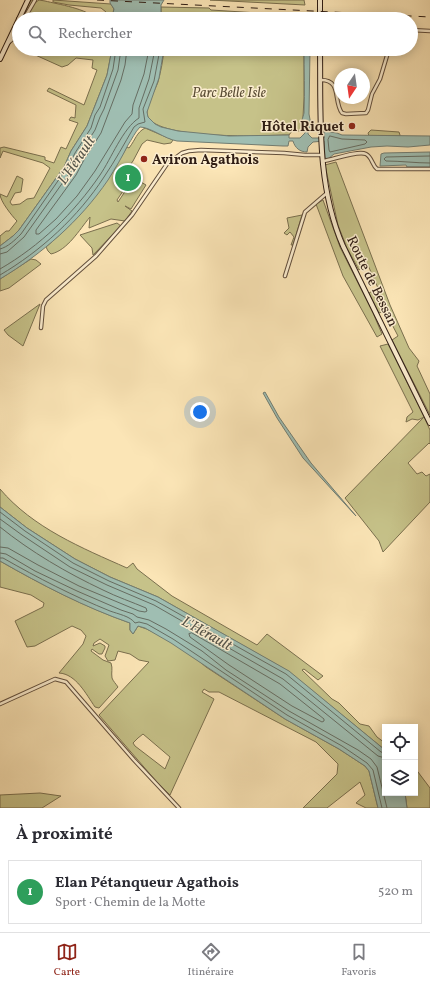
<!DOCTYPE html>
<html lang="fr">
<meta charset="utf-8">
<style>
body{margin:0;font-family:Vollkorn,serif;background:#f7f7f7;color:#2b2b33}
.controls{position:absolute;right:12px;bottom:12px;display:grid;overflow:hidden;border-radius:0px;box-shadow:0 2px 10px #0003}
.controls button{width:36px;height:36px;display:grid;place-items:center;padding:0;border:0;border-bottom:1px solid #e1e1e2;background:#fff;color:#2b2b33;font:20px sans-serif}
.compass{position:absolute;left:334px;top:68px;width:36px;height:36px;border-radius:50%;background:#fff;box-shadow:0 2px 10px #0003;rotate:193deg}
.you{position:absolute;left:200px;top:412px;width:14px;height:14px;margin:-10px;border:3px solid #fff;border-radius:50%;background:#1a73e8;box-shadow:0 0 0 6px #1a73e833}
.badge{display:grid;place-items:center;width:26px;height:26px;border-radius:50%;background:#8f2418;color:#fff;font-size:13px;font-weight:700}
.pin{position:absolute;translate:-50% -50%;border:2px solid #fff;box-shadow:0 1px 4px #0006}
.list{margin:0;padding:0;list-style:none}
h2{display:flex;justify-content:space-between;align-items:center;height:52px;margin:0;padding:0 16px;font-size:17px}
h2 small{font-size:13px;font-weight:400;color:#7c7c81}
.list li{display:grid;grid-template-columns:26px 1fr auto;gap:12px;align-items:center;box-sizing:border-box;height:64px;margin:0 8px 8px;padding:0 8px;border:1px solid #e1e1e2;border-radius:0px}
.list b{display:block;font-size:15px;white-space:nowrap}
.list p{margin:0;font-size:13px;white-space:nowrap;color:#7c7c81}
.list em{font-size:13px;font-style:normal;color:#7c7c81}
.icon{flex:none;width:22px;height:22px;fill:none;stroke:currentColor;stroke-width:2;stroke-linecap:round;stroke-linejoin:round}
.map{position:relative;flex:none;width:430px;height:808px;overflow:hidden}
.search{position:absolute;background:#fff;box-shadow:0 2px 10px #0003;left:12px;right:12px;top:12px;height:44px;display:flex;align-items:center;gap:10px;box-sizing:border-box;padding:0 14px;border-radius:22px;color:#7c7c81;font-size:15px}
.sheet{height:124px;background:#fff}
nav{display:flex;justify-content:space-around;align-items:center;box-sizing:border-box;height:56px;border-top:1px solid #e1e1e2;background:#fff;font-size:11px;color:#7c7c81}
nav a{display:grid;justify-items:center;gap:2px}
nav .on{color:#8f2418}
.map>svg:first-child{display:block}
.green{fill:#c6c289;stroke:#7a6f4e;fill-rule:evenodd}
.water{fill:#9fbeb2;stroke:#727d72}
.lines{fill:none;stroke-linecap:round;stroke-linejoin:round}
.shore{stroke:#666d62;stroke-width:1}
.minor-casing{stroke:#614e3c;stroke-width:4.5}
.secondary-casing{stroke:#2e1c13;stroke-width:6}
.minor{stroke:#fceed0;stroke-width:2.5}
.secondary{stroke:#fceed0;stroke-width:4}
.rail{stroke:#2e1c13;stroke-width:1;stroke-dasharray:7 7;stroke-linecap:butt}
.poi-dot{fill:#8f2418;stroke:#fceed0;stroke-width:1.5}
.labels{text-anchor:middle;stroke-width:3;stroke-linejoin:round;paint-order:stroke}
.park-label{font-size:14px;font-style:italic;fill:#5c4e36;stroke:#fceed0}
.poi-label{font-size:14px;font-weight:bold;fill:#2e1c13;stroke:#fceed0;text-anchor:end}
.street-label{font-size:14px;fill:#2e1c13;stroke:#fceed0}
.water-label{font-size:15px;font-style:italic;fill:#56554b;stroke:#fceed0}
</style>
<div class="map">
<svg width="430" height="808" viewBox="0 0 430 808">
<rect width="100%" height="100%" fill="#fbe5b6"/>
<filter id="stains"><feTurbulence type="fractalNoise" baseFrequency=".005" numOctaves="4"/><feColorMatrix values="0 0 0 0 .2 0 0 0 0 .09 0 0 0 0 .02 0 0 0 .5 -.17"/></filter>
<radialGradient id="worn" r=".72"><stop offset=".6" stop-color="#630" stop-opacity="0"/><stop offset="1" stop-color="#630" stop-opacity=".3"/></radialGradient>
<g class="green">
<path d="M31,0H36V2L39,0L45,1C57,4 89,9 95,19H21Z"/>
<polygon points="53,0 111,4 114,9 112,17 113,19 103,19 106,12 101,8 69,5 53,2"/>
<polygon points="210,0 304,0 305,5"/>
<polygon points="161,7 209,8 211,10 305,16 304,19 164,19 163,16 161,16"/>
<path d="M22,49H112L107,75L87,126L71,151L64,167L19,230L13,236L0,246V236L6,231H9L17,221C12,216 0,201 0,194L7,197L17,176L23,179L21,192L15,193L10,202L12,205L20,204L27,199L34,198L50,168L43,163L3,151L0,158V148L4,147L45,157V160L54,163L61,147L66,149L78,123L69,120L71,117L75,118L76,105L47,91L49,88L84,105L97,70L92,68L93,60L76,58L68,65L62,67Z"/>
<path d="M164,49H304V98L303,117L301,125L303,131H292L289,135H284C262,136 151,140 147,114C146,106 155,90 158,82C161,71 163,60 164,49Z"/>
<path d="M145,128L173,140L171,143L164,144L147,140L142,144L133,161L117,183L127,185L117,200L118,202L134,178L146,185L131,209L125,206L132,211L125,221L111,219L89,228L90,217C79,230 68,250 51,254L48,251L46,247C83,215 103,188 127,147L129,148C136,139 136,133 145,128Z"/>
<polygon points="371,130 399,132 400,135 400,136 369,136 368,133"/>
<polygon points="336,162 390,305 409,348 419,361 417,366 430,394 430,415 392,340 398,336 385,311 379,313 369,293 378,288 367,263 359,270 347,248 338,225 325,165"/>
<polygon points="323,200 340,247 373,313 382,334 377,337 343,276 316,204"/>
<polygon points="302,215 293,245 291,245 294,237 290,232 287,235 284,233 289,228 287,218"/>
<polygon points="117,223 121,226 93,255 92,248 80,235"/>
<polygon points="31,259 36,260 41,264 9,288 0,291 0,279"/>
<polygon points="40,304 23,346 8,335 4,330"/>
<polygon points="388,344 424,417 418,420 412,419 406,422 407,417 413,412 380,346"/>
<polygon points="424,417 430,430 430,444 429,443 408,463 417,474 422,472 426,476 430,474 430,502 383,552 379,541 345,498"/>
<path d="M0,489C33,528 82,548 127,568L133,563L137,569L172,596L257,645L267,634L323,676L318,680L304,669L302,670L332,699L339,703L360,724L369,726L377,737L385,743V750L288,671L158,597L110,577L75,559L27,528L0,507Z"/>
<path d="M0,561C42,585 85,607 130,623V630L133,634L138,626C159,632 190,653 206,667L285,719L339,749L365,766L369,771L378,808H366L356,803L365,795L360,782L327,808H303L337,774L338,764L316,742L219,692H209L204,689L202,692L214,699L170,795L156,781L99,715L149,662L139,660L130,654L118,651L115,660L108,661L105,656L109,645L100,639L94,643L93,646L100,643L105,646V648L102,654H99L92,649L91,651L103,660L111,663C113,669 111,672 112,678C113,681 116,684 118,687L99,708L95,707C86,694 76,674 59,673L83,644L86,636L81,630L72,626L35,646L27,647L15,621L43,607L44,603L31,595L0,587ZM143,734L170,757L165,769L135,746L133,743L138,738Z"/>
<polygon points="415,768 430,788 430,808 407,808 405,793 415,793"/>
<polygon points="40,793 61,796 42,808 0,808 0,795"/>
</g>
<g class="water">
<polygon points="110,0 164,0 161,5 161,16 163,16 164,19 113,19 112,17 114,9 110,3"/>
<path d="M112,49H164L159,78L147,112L148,117L155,124L161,127L178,131L229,136L289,135V138H300L305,133V128H302C300,123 303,118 304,113C305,91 304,70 304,49H310L309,114L311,125V128H308V134L312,138H324V131L337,133L342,135L430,136V145L408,147L387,146L371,147L334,154L328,159L325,158L324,141L313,142L308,147L307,152C300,152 295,148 293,141H289L288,146H283L177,141C165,139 150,127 140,127C135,132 132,139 128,145C122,157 115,169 108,180C80,221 42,254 0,279V246L13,236L19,230L64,167L71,151L87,126L107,75Z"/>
<polygon points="430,152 430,167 407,167 406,165 380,166 381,154 384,153"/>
<polygon points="265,392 279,417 311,463 356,516 303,458 277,418 263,393"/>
<path d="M0,507L27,528L75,559L110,577L158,597L289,671L385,750V793H405L407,808H378L369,771L365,766L339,749L285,719L171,643L145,628L138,626L133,634L130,630V623C84,607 42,585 0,561Z"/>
</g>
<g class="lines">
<g class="shore">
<polyline points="127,49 125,65 121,80 101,133 85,158 76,175 36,230 36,234 39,234 56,219 77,196 95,171 125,122 132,114 133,105 144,74 149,49"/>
<polygon points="330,136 342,139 365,140 367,142 365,144 330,152 329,150 328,140"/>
<path d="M430,156L386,157L384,159L386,161C401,161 415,163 430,163"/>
<path d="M0,249C8,247 15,240 21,234L69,165L75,153L91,128L95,115L100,107L113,69L116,49"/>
<polyline points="0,254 7,252 24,237 71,171 79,155 95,130 100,117 104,109 118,70 121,49"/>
<path d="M0,269C40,246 74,213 100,175C111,159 123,128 139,118V108L149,79L155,49"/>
<path d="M0,275C41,251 78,217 104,177C115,161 124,144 134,127L138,124L145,122L143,109L154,81L160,49"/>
<polyline points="0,512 25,531 73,563 109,581 156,601 286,674 381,752 385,753"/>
<polyline points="0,519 22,535 70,567 107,585 154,605 283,679 378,756 385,758"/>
<path d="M0,527C31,552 67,573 103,590C117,597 132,602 146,608L147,611L145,612L139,611L79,586L38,565L8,548L0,547"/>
<polyline points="0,553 6,554 35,571 77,591 121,610 133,614 137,617 149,620 166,629 202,651 226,670 289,711 358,750 371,759 377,767 387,808"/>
<path d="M0,558H3C38,578 73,596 110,611C118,614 130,616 135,623L139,622L147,624L173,639L287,715L342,746L367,763L373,770L382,808"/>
<polygon points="192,633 280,684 324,719 324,721 322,722 292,706 229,665 190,637 189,634"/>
</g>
<defs>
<g id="minor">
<polyline points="24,19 35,0"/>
<polyline points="411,30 430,31"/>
<polyline points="8,43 14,38 19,29"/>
<path d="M321,80C342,80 333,101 342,113L346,114L366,113L368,110L372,94L380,79L389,49"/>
<path d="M323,161C332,160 358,150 366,154C372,157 372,165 377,169H430"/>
<polyline points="285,276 305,212 327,193"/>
<polyline points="41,328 43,306 46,300 96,256 132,215 167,164 182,153 189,151 201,150 284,153 305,155 322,155"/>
<polyline points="0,704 55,679 66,682 134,760 179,808"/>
</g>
<g id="secondary">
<polyline points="320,0 320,19"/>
<polyline points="19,19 28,0"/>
<path d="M320,49C321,115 316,184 343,246L430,423"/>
<polyline points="0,59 19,19"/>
</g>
</defs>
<use href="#minor" class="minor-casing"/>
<use href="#secondary" class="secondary-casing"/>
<use href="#minor" class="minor"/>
<use href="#secondary" class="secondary"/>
<polyline class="rail" points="97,0 430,17"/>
</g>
<g class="poi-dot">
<circle cx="352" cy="126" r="4"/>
<circle cx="144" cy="159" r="4"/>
</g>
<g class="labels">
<g class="park-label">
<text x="229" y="97">Parc Belle Isle</text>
</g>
<g class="poi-label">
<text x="344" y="131">Hôtel Riquet</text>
<text x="152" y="164" text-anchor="start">Aviron Agathois</text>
</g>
<g class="street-label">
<text transform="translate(373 281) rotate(64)" y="5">Route de Bessan</text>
</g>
<g class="water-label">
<text transform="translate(76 160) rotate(-56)" y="5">L'Hérault</text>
<text transform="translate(207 633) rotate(29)" y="5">L'Hérault</text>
</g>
</g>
<rect width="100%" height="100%" filter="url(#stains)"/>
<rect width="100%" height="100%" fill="url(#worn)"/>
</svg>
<div class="controls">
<button><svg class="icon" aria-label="locate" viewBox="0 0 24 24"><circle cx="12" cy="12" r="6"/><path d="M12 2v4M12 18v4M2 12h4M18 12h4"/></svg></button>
<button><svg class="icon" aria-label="layers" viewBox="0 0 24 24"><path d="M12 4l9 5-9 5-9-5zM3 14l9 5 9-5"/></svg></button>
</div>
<svg class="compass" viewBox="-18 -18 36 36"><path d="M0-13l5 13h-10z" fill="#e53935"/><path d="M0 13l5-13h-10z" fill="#7c7c81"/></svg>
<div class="you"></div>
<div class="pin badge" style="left:128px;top:178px;background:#2e9e5b">1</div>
<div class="search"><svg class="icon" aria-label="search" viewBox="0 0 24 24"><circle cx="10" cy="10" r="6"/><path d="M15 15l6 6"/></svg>Rechercher</div>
</div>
<section class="sheet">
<h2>À proximité<small></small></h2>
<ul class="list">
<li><span class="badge" style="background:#2e9e5b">1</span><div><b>Elan Pétanqueur Agathois</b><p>Sport · Chemin de la Motte</p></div><em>520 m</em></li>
</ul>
</section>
<nav>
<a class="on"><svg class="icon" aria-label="map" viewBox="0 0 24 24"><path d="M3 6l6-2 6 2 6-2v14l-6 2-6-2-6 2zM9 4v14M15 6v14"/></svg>Carte</a>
<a><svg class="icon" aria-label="directions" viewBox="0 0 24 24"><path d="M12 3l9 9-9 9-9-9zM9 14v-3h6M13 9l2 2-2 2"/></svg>Itinéraire</a>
<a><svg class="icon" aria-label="saved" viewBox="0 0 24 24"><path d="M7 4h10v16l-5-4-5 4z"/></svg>Favoris</a>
</nav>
